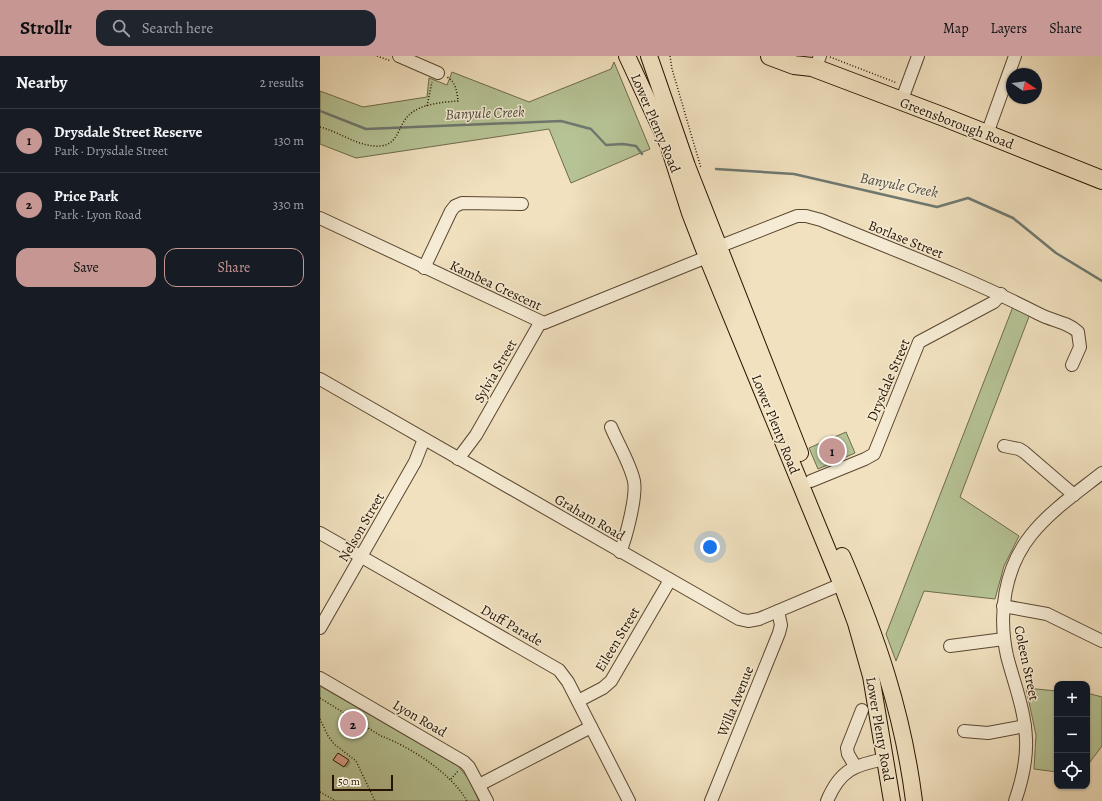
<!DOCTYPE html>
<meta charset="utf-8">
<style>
body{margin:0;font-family:Alegreya,serif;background:#20242c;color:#f1f3f6}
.controls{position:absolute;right:12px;bottom:12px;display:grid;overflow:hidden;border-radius:8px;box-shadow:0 1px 3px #0004}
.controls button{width:36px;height:36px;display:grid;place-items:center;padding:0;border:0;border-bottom:1px solid #363941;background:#171b24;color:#f1f3f6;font:20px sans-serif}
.compass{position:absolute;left:686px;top:12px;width:36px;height:36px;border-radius:50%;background:#171b24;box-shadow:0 1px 3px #0004;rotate:103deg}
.scale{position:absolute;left:12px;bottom:10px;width:61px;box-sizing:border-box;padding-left:4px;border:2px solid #271301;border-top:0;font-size:11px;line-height:14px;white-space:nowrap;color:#271301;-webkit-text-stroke:3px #f6ecd5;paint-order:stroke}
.you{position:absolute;left:390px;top:491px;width:14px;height:14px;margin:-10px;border:3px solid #fff;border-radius:50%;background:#1a73e8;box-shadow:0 0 0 6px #1a73e833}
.badge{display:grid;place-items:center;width:26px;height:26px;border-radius:50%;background:#c59692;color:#111;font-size:13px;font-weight:700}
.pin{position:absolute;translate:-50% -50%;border:2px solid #fff;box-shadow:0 1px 4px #0006}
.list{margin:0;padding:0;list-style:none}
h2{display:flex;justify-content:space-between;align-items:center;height:52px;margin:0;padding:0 16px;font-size:17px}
h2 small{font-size:13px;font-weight:400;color:#9ea1a6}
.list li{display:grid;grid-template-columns:26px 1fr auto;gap:12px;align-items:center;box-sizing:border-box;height:64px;padding:0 16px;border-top:1px solid #363941}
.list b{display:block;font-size:15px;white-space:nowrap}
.list p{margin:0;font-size:13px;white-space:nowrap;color:#9ea1a6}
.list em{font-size:13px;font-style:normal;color:#9ea1a6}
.actions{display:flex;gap:8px;padding:12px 16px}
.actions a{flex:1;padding:9px 0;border:1px solid #c59692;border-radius:12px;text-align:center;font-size:14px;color:#c59692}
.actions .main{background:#c59692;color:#111}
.icon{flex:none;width:22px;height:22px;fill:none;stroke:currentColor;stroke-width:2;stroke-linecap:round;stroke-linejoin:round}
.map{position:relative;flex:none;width:782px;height:745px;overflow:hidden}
header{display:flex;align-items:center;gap:24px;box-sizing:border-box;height:56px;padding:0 20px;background:#c59692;color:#111}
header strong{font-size:19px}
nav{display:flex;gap:22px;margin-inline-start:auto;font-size:14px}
.search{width:280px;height:36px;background:#20242c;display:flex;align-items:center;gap:10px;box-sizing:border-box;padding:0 14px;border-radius:12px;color:#9ea1a6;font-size:15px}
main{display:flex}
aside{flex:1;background:#171b24}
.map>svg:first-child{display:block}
.green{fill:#b6c395;stroke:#6e6b4b}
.shadow{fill:#0003}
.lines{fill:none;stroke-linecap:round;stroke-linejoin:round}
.stream{stroke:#6e7870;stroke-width:2.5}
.building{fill:#db9f8d;stroke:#271301}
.minor-casing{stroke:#5a4630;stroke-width:14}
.major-casing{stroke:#271301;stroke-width:18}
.highway-casing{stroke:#271301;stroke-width:20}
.path{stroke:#271301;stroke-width:1.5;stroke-dasharray:1 2;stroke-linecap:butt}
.minor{stroke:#f6ecd5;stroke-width:12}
.major{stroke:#f1e1bf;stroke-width:16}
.highway{stroke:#f1e1bf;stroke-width:18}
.labels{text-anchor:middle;stroke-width:3;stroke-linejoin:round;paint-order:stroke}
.street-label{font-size:14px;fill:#271301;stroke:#f6ecd5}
.water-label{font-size:15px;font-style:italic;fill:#504e42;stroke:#f6ecd5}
</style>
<header>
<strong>Strollr</strong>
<div class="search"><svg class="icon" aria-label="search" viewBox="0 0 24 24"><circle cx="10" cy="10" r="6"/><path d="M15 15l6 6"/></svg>Search here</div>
<nav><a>Map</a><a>Layers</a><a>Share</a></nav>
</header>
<main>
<aside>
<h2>Nearby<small>2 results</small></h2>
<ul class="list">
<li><span class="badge">1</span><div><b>Drysdale Street Reserve</b><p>Park · Drysdale Street</p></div><em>130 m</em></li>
<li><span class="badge">2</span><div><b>Price Park</b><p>Park · Lyon Road</p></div><em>330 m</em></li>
</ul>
<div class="actions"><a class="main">Save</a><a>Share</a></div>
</aside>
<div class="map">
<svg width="782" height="745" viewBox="0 0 782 745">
<rect width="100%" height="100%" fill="#f1e1bf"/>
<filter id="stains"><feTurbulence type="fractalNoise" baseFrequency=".005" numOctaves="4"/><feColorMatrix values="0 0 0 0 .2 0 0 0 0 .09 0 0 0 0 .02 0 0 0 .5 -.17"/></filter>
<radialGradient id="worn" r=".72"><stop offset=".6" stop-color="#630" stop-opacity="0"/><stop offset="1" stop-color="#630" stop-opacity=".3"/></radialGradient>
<g class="green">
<polygon points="294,6 330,93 251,127 229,73 36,102 0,88 0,35 43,51 107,41 109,22 127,29 132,16 209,46 291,13"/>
<polygon points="694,248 710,258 640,441 699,480 684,510 675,543 604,535 576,605 566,578"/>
<polygon points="526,376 535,397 498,413 489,392"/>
<polygon points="0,630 138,710 148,722 159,745 0,745"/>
<polygon points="706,632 737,635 737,716 714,713 716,679"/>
<polygon points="767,637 782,641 782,690 767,710"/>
</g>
<polygon class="shadow" points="18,698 31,706 27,712 14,704"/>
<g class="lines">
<g class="stream">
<polyline points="0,55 46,73 241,65 271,73 286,89 303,88 316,90 322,98"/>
<polyline points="396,113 474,118 617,151 648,142 693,162 736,197 782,225"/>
</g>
</g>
<polygon class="building" points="18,697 29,704 24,711 13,704"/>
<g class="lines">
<defs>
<g id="minor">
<polyline points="79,0 118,17"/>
<polyline points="495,13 500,0"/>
<polyline points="581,46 598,0"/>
<polyline points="667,78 695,0"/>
<polyline points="0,162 224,267 387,201"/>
<path d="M398,191L477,160H486L501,164C574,194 649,222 719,258C732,265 748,266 758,276L760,291L752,309"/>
<polyline points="104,212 131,155 135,150 142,147 202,148"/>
<polyline points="0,323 419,563 428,565 439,563 529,525"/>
<path d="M291,371C298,388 310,407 314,425C317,440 306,482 300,496"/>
<polyline points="684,390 699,393 704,396 754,439"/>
<polyline points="138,403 156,379 220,267"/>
<polyline points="491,425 545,403 554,398 599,286 674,246 681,238"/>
<polyline points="0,477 239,614 248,626 309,745"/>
<polyline points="683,550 727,558 782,585"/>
<polyline points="0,572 95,406 104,383"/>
<polyline points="630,590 684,583"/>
<polyline points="0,622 144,706 149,711 167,745"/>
<polyline points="258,645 283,632 291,625 350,524"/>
<polyline points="644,675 668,677 705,670"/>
<polyline points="535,710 528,698 527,692 542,654"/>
<polyline points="159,729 271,671"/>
<polyline points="391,745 459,577 461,569 458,555"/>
<path d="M507,745C520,714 534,709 565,703"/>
<path d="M695,745C702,725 707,704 706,683C705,654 694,627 687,600C678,558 684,513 711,479C731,454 758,436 782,417"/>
</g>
<g id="major">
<polyline points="307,0 348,88 370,157 387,201 522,529 536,567 551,620 572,745"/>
<polyline points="329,0 367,110 480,397"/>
<path d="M522,500C557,581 583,657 594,745"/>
</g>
<polyline id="highway" points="450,0 474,9 492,11 624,61 782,124"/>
</defs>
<use href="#minor" class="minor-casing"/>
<use href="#major" class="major-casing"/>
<use href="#highway" class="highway-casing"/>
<g class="path">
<polyline points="57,0 71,5"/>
<polyline points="350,0 352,13 381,112"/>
<polyline points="510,1 577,27"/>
<polyline points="107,50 112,26"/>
<path d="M0,71C20,76 40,92 61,90C79,88 78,69 89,59C100,48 123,46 138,45C137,36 136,26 127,21"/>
<path d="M0,642L61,680C91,691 132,718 147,745"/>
<polyline points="0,663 8,680 14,688 36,705 55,745"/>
<polyline points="131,723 139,714"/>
<polyline points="0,736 16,745"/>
</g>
<use href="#minor" class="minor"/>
<use href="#major" class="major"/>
<use href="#highway" class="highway"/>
</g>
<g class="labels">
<g class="street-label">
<text transform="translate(336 67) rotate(67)" y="5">Lower Plenty Road</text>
<text transform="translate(637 67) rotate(21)" y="5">Greensborough Road</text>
<text transform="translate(586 183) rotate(22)" y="5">Borlase Street</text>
<text transform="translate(176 229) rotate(25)" y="5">Kambea Crescent</text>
<text transform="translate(175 315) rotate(-60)" y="5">Sylvia Street</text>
<text transform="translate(568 324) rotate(-67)" y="5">Drysdale Street</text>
<text transform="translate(456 368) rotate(68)" y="5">Lower Plenty Road</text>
<text transform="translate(270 461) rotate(30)" y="5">Graham Road</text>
<text transform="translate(41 471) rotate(-60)" y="5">Nelson Street</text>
<text transform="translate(192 569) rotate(30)" y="5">Duff Parade</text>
<text transform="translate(297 583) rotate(-59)" y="5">Eileen Street</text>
<text transform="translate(707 607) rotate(78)" y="5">Coleen Street</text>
<text transform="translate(415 645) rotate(-68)" y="5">Willa Avenue</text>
<text transform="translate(100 662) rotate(30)" y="5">Lyon Road</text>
<text transform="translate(560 673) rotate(80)" y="5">Lower Plenty Road</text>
</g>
<g class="water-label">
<text transform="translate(165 57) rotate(-2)" y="5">Banyule Creek</text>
<text transform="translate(579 129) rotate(11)" y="5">Banyule Creek</text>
</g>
</g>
<rect width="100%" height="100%" filter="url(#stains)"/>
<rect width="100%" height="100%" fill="url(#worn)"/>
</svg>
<div class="controls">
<button>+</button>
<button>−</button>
<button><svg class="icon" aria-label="locate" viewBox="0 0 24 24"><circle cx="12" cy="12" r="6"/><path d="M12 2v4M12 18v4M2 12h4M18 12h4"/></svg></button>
</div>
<svg class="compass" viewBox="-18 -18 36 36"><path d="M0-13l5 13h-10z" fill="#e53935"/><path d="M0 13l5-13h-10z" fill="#9ea1a6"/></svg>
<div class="scale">50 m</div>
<div class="you"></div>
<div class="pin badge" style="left:512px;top:395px">1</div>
<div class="pin badge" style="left:33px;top:668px">2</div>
</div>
</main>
